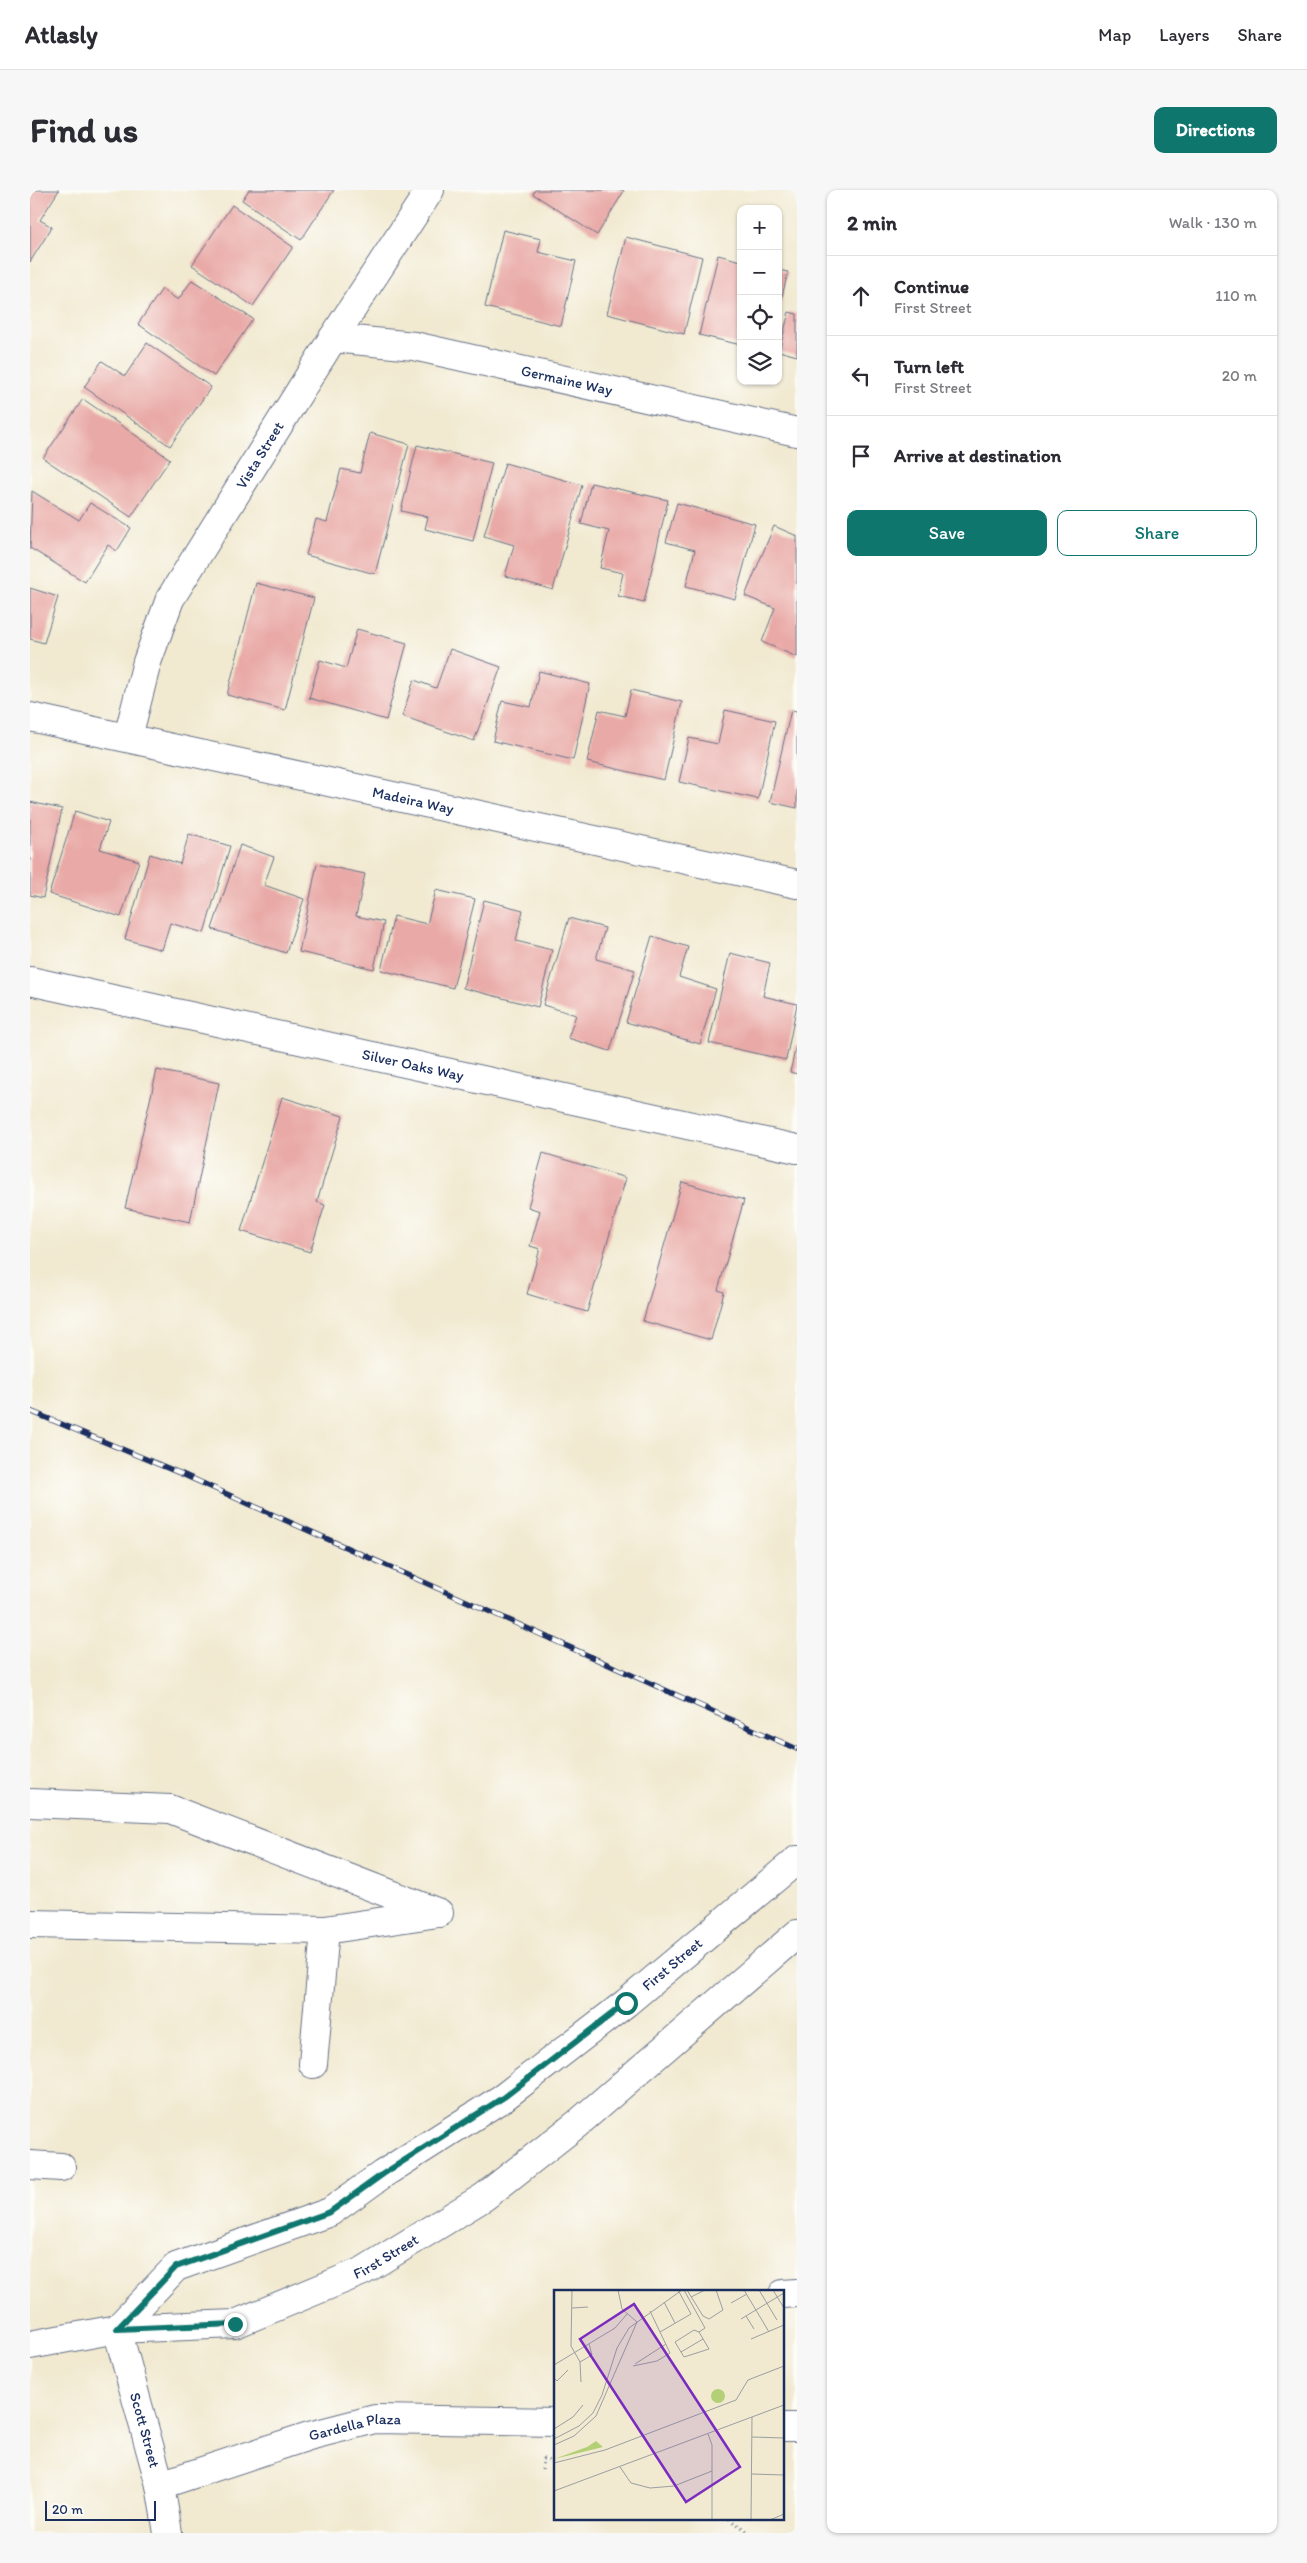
<!DOCTYPE html>
<meta charset="utf-8">
<style>
body{margin:0;font-family:Itim,sans-serif;background:#f7f7f7;color:#2b2b33}
.controls{position:absolute;right:15px;top:15px;display:grid;overflow:hidden;border-radius:10px;box-shadow:0 1px 4px #0004}
.controls button{width:45px;height:45px;display:grid;place-items:center;padding:0;border:0;border-bottom:1px solid #e1e1e2;background:#fff;color:#2b2b33;font:25px sans-serif}
.scale{position:absolute;left:15px;bottom:12px;width:111px;box-sizing:border-box;padding-left:5px;border:2px solid #1b2f5e;border-top:0;font-size:14px;line-height:18px;white-space:nowrap;color:#1b2f5e;-webkit-text-stroke:4px #fdfcf7;paint-order:stroke}
.stop{position:absolute;width:15px;height:15px;margin:-11px;border:4px solid #0f766e;border-radius:50%;background:#fff}
.stop.end{background:#0f766e;border-color:#fff;box-shadow:0 1px 5px #0008}
.list{margin:0;padding:0;list-style:none}
h2{display:flex;justify-content:space-between;align-items:center;height:65px;margin:0;padding:0 20px;font-size:21px}
h2 small{font-size:16px;font-weight:400;color:#7c7c81}
.list li{display:grid;grid-template-columns:32px 1fr auto;gap:15px;align-items:center;box-sizing:border-box;height:80px;padding:0 20px;border-top:1px solid #e1e1e2}
.list b{display:block;font-size:19px;white-space:nowrap}
.list p{margin:0;font-size:16px;white-space:nowrap;color:#7c7c81}
.list em{font-size:16px;font-style:normal;color:#7c7c81}
.actions{display:flex;gap:10px;padding:15px 20px}
.actions a{flex:1;padding:11px 0;border:1px solid #0f766e;border-radius:10px;text-align:center;font-size:18px;color:#0f766e}
.actions .main{background:#0f766e;color:#fff}
.icon{flex:none;width:28px;height:28px;fill:none;stroke:currentColor;stroke-width:2;stroke-linecap:round;stroke-linejoin:round}
.map{position:relative;flex:none;width:767px;height:2343px;overflow:hidden;border-radius:10px}
header{display:flex;align-items:center;gap:30px;box-sizing:border-box;height:70px;padding:0 25px;background:#fff;border-bottom:1px solid #e1e1e2}
header strong{font-size:24px}
nav{display:flex;gap:28px;margin-inline-start:auto;font-size:18px}
.intro{display:flex;align-items:center;justify-content:space-between;box-sizing:border-box;height:120px;padding:0 30px}
h1{margin:0;font-size:35px}
.button{padding:12px 22px;border-radius:10px;background:#0f766e;color:#fff;font-size:18px;font-weight:700}
main{display:flex;gap:30px;padding:0 30px}
aside{flex:1;background:#fff;border-radius:10px;box-shadow:0 1px 4px #0004}
.map>svg:first-child{display:block}
.building{fill:#e9aaa7}
.lines{fill:none;stroke-linecap:round;stroke-linejoin:round}
.minor-casing{stroke:#667086;stroke-width:30}
.major-casing{stroke:#667086;stroke-width:30}
.path{stroke:#667086;stroke-width:3;stroke-dasharray:1 4;stroke-linecap:butt}
.minor{stroke:#fff;stroke-width:28}
.major{stroke:#fff;stroke-width:28}
.rail-casing{stroke:#1b2f5e;stroke-width:5.5}
.rail{stroke:#fdfcf7;stroke-width:4;stroke-dasharray:11;stroke-linecap:butt}
.route{stroke:#0f766e;stroke-width:6}
.labels{text-anchor:middle;stroke-width:4.5;stroke-linejoin:round;paint-order:stroke}
.street-label{font-size:15px;fill:#1b2f5e;stroke:#fdfcf7}
.inset-road{fill:none;stroke:#9b9fa2;stroke-width:1}
.view{fill:#7b2cbf;fill-opacity:0.15;stroke:#7b2cbf;stroke-width:2.5}
.inset-edge{fill:none;stroke:#1b2f5e;stroke-width:2.5}
</style>
<header>
<strong>Atlasly</strong>
<nav><a>Map</a><a>Layers</a><a>Share</a></nav>
</header>
<div class="intro"><h1>Find us</h1><a class="button">Directions</a></div>
<main>
<div class="map">
<svg width="767" height="2343" viewBox="0 0 767 2343">
<rect width="100%" height="100%" fill="#fdfcf7"/>
<filter id="ink" filterUnits="userSpaceOnUse"><feTurbulence type="fractalNoise" baseFrequency=".02" numOctaves="2"/><feDisplacementMap in="SourceGraphic" scale="10" xChannelSelector="R" yChannelSelector="G"/><feConvolveMatrix kernelMatrix="1 2 1 2 8 2 1 2 1" color-interpolation-filters="sRGB"/></filter>
<filter id="wash" filterUnits="userSpaceOnUse"><feTurbulence type="fractalNoise" baseFrequency=".0096" numOctaves="4" result="noise"/><feDisplacementMap in="SourceGraphic" scale="20" xChannelSelector="R" yChannelSelector="G"/><feGaussianBlur stdDeviation="1.12" result="paint"/><feColorMatrix in="noise" values="0 0 0 0 0 0 0 0 0 0 0 0 0 0 0 0 0 1.4 0 .05"/><feComposite in="paint" operator="in"/></filter>
<g filter="url(#wash)">
<rect width="100%" height="100%" fill="#f1e9d0"/>
<g id="blocks">
<g class="building">
<polygon points="0,0 29,0 10,30 22,37 0,72"/>
<polygon points="219,0 304,0 271,50 212,10"/>
<polygon points="505,0 592,0 594,1 567,45 503,4"/>
<polygon points="202,15 263,57 223,116 162,75"/>
<polygon points="473,40 511,49 508,62 546,71 531,136 455,117"/>
<polygon points="596,47 672,67 654,144 577,124"/>
<polygon points="688,65 711,71 711,155 669,145"/>
<polygon points="748,80 758,82 749,119 748,118"/>
<polygon points="162,90 223,129 184,186 108,134 132,99 148,110"/>
<polygon points="759,122 767,124 767,166 749,161"/>
<polygon points="117,153 181,197 140,256 54,197 72,171 95,186"/>
<polygon points="53,209 140,269 101,327 13,268"/>
<polygon points="340,243 379,254 345,384 276,365 286,329 297,332 311,279 330,283"/>
<polygon points="387,255 462,273 443,351 395,339 398,327 371,321"/>
<polygon points="475,273 552,295 523,400 475,386 484,355 454,346"/>
<polygon points="561,293 638,310 614,412 588,406 593,383 570,378 579,341 551,334"/>
<polygon points="2,301 49,330 60,313 101,338 87,361 78,355 55,392 0,358"/>
<polygon points="647,313 725,334 705,409 656,396 665,360 636,352"/>
<polygon points="744,336 767,346 767,467 732,452 745,418 715,406"/>
<polygon points="226,393 284,408 255,520 197,505"/>
<polygon points="0,398 28,407 14,453 0,449"/>
<polygon points="327,439 377,453 356,530 279,508 290,470 316,478"/>
<polygon points="420,459 471,477 444,551 372,526 384,490 406,498"/>
<polygon points="509,481 560,494 543,570 463,551 472,511 501,517"/>
<polygon points="601,500 652,512 634,590 557,572 569,520 595,526"/>
<polygon points="695,520 745,531 728,609 649,592 659,548 688,554"/>
<polygon points="761,520 767,521 767,618 740,612"/>
<polygon points="0,612 32,619 13,708 0,705"/>
<polygon points="45,621 79,632 70,659 109,671 91,727 19,704"/>
<polygon points="159,644 200,656 174,743 140,733 132,760 95,749 120,664 150,674"/>
<polygon points="210,655 244,667 234,695 274,709 256,763 182,739"/>
<polygon points="287,674 335,684 326,726 354,732 344,779 269,762"/>
<polygon points="406,700 445,709 423,798 351,780 364,726 397,734"/>
<polygon points="454,710 493,720 486,751 522,760 508,817 433,798"/>
<polygon points="539,728 575,738 566,769 605,780 580,861 538,848 546,825 513,815"/>
<polygon points="622,746 658,757 649,787 686,799 670,854 596,832"/>
<polygon points="700,763 740,773 733,806 767,814 756,870 679,853"/>
<polygon points="766,856 767,856 767,884 760,882"/>
<polygon points="127,880 189,893 160,1032 95,1018"/>
<polygon points="252,907 313,926 287,1012 295,1015 280,1062 211,1041"/>
<polygon points="513,963 596,988 557,1122 497,1104 510,1059 500,1056 510,1021 498,1017"/>
<polygon points="652,992 714,1010 688,1100 694,1102 681,1150 613,1131"/>
</g>
</g>
</g>
<g filter="url(#ink)">
<use href="#blocks" fill-opacity="0" stroke="#667086" stroke-width="1"/>
<g class="lines">
<defs>
<g id="minor">
<path id="s1" d="M303,148L384,156L767,242"/>
<path id="s2" d="M0,527L767,694"/>
<path id="s3" d="M98,547L117,472L140,409L303,148L400,0"/>
<path id="s4" d="M0,791L767,959"/>
<polyline points="0,1613 140,1619 409,1723"/>
<polyline points="0,1734 295,1740 408,1723"/>
<polyline points="283,1874 295,1740"/>
<polyline points="0,1975 31,1977"/>
<polyline points="753,2104 767,2103"/>
<path id="s5" d="M87,2139L130,2295L138,2343"/>
<polyline points="753,2237 767,2237"/>
<path id="s6" d="M130,2295L279,2246L345,2229L526,2232"/>
</g>
<g id="major">
<path id="s7" d="M87,2139L146,2077L300,2022L353,1984L474,1907L596,1813L767,1670"/>
<path id="s8" d="M0,2155L87,2139L205,2134L333,2081L454,2007L547,1934L767,1744"/>
</g>
</defs>
<use href="#minor" class="minor-casing"/>
<use href="#major" class="major-casing"/>
<g class="path">
<polyline points="512,2279 513,2269 526,2273"/>
<polyline points="699,2329 720,2343"/>
</g>
<use href="#minor" class="minor"/>
<use href="#major" class="major"/>
<defs>
<polyline id="rail" points="0,1221 152,1284 767,1559"/>
</defs>
<use href="#rail" class="rail-casing"/>
<use href="#rail" class="rail"/>
</g>
</g>
<g class="lines" filter="url(#ink)">
<polyline class="route" points="205,2134 87,2139 146,2077 300,2022 353,1984 474,1907 596,1813"/>
</g>
<g class="labels">
<g class="street-label">
<text dy="5" stroke="none"><textPath href="#s1" startOffset="238">Germaine Way</textPath></text>
<text dy="5" stroke="none"><textPath href="#s3" startOffset="314">Vista Street</textPath></text>
<text dy="5" stroke="none"><textPath href="#s2" startOffset="392">Madeira Way</textPath></text>
<text dy="5" stroke="none"><textPath href="#s4" startOffset="392">Silver Oaks Way</textPath></text>
<text dy="5" stroke="none"><textPath href="#s7" startOffset="672">First Street</textPath></text>
<text dy="5" stroke="none"><textPath href="#s8" startOffset="372">First Street</textPath></text>
<text dy="5" stroke="none"><textPath href="#s6" startOffset="204">Gardella Plaza</textPath></text>
<text dy="5" stroke="none"><textPath href="#s5" startOffset="105">Scott Street</textPath></text>
</g>
</g>
<g transform="translate(524 2100)">
<rect width="230" height="230" fill="#f1e9d0"/>
<path d="M157 106a7 7 0 1 1 14 0a7 7 0 1 1-14 0ZM42,151L49,157L0,169L33,157Z" fill="#b3d077"/>
<path class="inset-road" d="M18,0L17,56L26,72L27,92M64,0L68,19L83,32M130,0L151,38L145,42L140,40L121,52L130,67L155,59L145,42M133,0L149,26L155,29L169,20L162,0M190,0L215,42M205,0L223,30M219,0L230,18M137,7L151,0M110,12L121,33M177,13L193,4M18,18L34,17M96,21L106,42L137,24L124,0M192,26L200,39M187,29L230,3M197,49L230,35M127,62L149,49M26,72L38,65L35,54M81,74L112,54M0,75L61,38L73,24M79,76L103,71L116,63L106,42M0,88L3,91L14,80M0,139L19,127L29,115M154,144L158,155V230M198,147L230,148M0,149L25,136L39,123L48,105L63,58L75,38L128,0M0,155L20,146L42,126L83,32M0,173L51,160L182,110L194,90L230,76M66,177L77,193L96,198L120,196L158,181M198,184L230,185M0,201L230,115M197,230L198,127M216,230L230,224"/>
<path class="view" d="M80,14L186,177L132,212L26,49Z"/>
<rect width="230" height="230" class="inset-edge"/>
</g>
</svg>
<div class="controls">
<button>+</button>
<button>−</button>
<button><svg class="icon" aria-label="locate" viewBox="0 0 24 24"><circle cx="12" cy="12" r="6"/><path d="M12 2v4M12 18v4M2 12h4M18 12h4"/></svg></button>
<button><svg class="icon" aria-label="layers" viewBox="0 0 24 24"><path d="M12 4l9 5-9 5-9-5zM3 14l9 5 9-5"/></svg></button>
</div>
<div class="scale">20 m</div>
<div class="stop" style="left:596px;top:1813px"></div>
<div class="stop end" style="left:205px;top:2134px"></div>
</div>
<aside>
<h2>2 min<small>Walk · 130 m</small></h2>
<ul class="list">
<li><svg class="icon" aria-label="ahead" viewBox="0 0 24 24"><path d="M12 20V5M6 11l6-6 6 6"/></svg><div><b>Continue</b><p>First Street</p></div><em>110 m</em></li>
<li><svg class="icon" aria-label="left" viewBox="0 0 24 24"><path d="M17 20v-9H6M10 6l-5 5 5 5"/></svg><div><b>Turn left</b><p>First Street</p></div><em>20 m</em></li>
<li><svg class="icon" aria-label="arrive" viewBox="0 0 24 24"><path d="M6 21V4h12l-3 4 3 4H6"/></svg><div><b>Arrive at destination</b></div></li>
</ul>
<div class="actions"><a class="main">Save</a><a>Share</a></div>
</aside>
</main>
